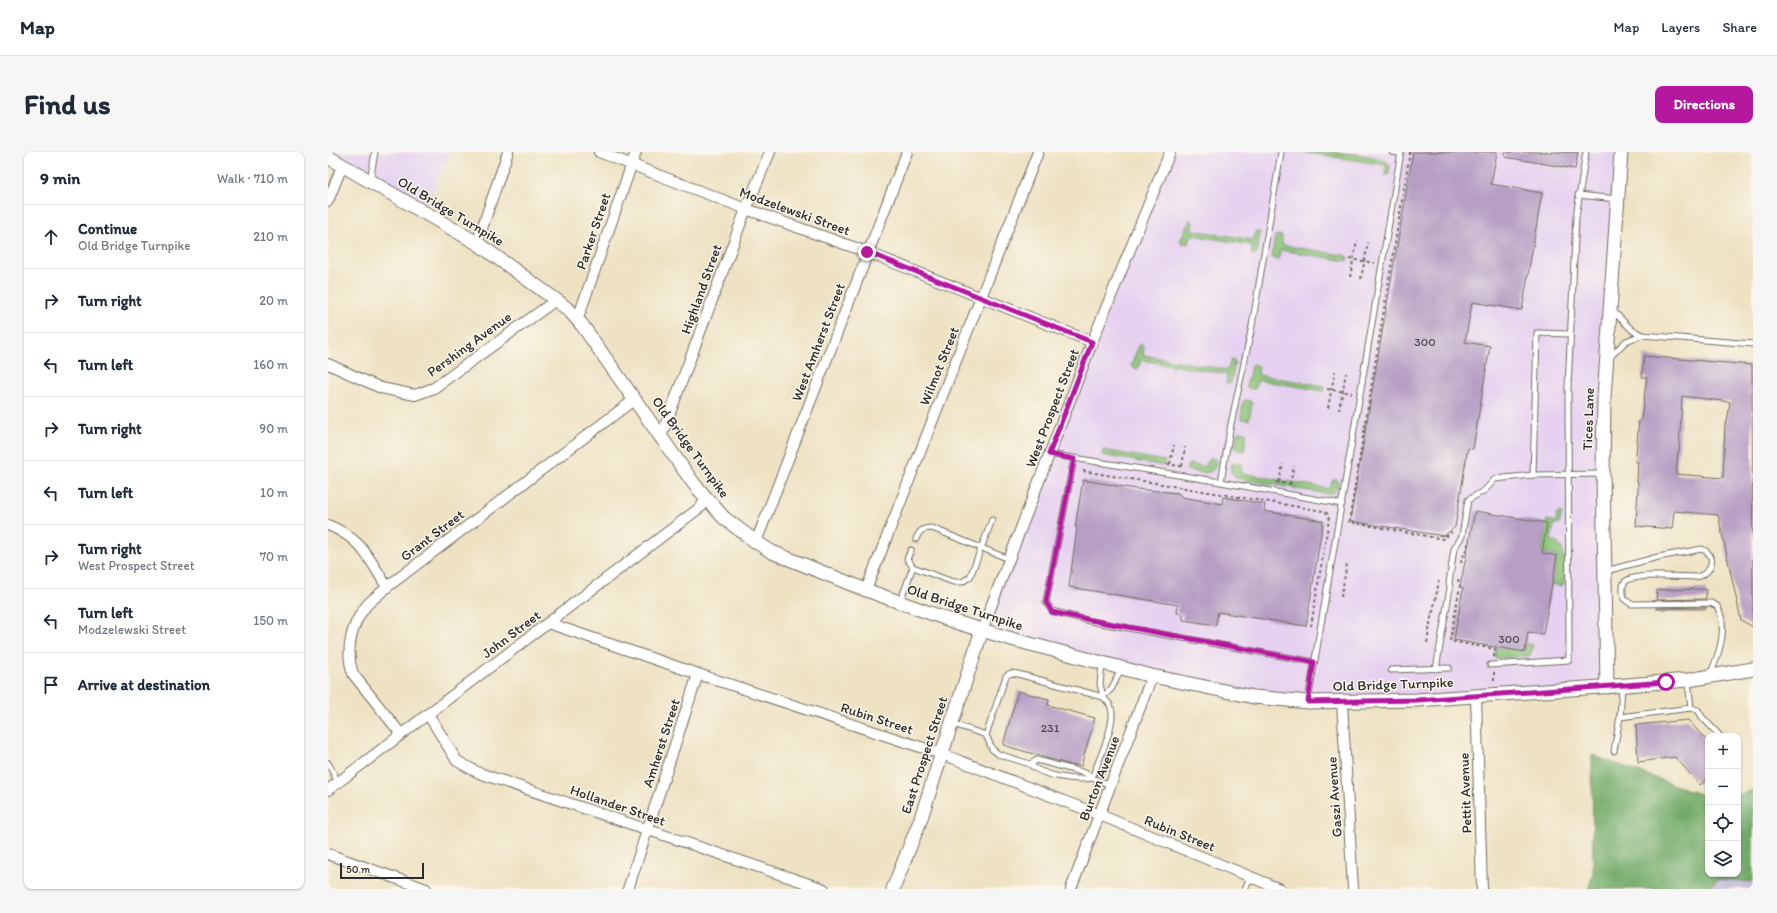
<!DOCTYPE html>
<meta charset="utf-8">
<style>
body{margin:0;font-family:Itim,sans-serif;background:#f6f6f7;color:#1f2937}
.controls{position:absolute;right:12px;bottom:12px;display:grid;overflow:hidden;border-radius:8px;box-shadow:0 1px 3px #0004}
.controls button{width:36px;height:36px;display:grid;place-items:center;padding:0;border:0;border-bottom:1px solid #e0e1e3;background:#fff;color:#1f2937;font:20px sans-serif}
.scale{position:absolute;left:12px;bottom:10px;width:84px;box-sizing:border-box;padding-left:4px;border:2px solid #2b2b2b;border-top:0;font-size:11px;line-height:14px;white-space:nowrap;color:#2b2b2b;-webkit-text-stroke:3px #fbf7ec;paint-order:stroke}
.stop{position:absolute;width:12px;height:12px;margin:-9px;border:3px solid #b5179e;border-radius:50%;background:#fff}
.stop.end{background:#b5179e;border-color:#fff;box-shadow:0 1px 4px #0008}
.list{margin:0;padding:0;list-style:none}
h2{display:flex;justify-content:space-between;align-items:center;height:52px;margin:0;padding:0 16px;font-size:17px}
h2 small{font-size:13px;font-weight:400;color:#747a83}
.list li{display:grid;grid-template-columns:26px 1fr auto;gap:12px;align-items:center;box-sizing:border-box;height:64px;padding:0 16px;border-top:1px solid #e0e1e3}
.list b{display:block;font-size:15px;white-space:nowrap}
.list p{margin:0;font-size:13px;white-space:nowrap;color:#747a83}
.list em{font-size:13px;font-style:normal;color:#747a83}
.icon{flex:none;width:22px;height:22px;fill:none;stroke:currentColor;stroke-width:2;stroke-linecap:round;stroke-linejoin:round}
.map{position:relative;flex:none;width:1425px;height:737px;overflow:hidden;border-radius:8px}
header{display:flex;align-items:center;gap:24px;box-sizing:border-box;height:56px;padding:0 20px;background:#fff;border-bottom:1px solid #e0e1e3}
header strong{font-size:19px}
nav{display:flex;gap:22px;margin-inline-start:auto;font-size:14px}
.intro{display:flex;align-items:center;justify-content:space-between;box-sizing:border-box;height:96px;padding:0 24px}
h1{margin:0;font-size:28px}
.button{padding:10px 18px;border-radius:8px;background:#b5179e;color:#fff;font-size:14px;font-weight:700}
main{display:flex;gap:24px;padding:0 24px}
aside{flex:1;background:#fff;border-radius:8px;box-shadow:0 1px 3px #0004}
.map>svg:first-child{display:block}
.built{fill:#e6d2f0}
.industrial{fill:#c8bfd8}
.green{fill:#8cc478;stroke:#5c7852}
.forest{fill:#71aa68;stroke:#4e6a4a}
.building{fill:#b69ec4;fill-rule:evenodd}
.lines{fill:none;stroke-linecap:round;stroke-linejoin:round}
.service-casing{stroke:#6f6b60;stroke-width:7}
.minor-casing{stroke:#6f6b60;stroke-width:12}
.tertiary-casing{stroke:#6f6b60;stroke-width:15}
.path{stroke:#6f6b60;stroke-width:2;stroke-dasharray:3 3;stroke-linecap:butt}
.service{stroke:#fff;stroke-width:5}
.minor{stroke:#fff;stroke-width:10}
.tertiary{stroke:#fff;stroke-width:13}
.route{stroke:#b5179e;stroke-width:5}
.labels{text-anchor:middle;stroke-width:3;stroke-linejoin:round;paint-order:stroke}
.number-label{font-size:12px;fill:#4e4851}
.street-label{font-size:14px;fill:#2b2b2b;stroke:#fbf7ec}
</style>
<header>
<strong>Map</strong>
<nav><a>Map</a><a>Layers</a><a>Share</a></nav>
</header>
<div class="intro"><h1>Find us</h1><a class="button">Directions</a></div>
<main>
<aside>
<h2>9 min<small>Walk · 710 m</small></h2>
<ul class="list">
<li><svg class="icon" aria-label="ahead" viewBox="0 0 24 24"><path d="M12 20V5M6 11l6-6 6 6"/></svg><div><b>Continue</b><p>Old Bridge Turnpike</p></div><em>210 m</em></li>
<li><svg class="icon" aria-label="right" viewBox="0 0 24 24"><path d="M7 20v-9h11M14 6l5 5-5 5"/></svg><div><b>Turn right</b></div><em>20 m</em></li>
<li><svg class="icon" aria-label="left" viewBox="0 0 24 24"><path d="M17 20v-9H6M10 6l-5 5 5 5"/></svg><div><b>Turn left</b></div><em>160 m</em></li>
<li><svg class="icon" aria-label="right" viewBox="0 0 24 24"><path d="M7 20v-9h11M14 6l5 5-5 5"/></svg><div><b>Turn right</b></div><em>90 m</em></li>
<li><svg class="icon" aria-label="left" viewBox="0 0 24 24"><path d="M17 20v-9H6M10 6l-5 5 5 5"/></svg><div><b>Turn left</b></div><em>10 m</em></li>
<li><svg class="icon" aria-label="right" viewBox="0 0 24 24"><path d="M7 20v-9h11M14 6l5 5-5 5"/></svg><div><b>Turn right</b><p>West Prospect Street</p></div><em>70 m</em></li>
<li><svg class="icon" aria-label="left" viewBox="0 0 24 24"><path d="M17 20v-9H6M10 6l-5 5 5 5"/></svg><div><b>Turn left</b><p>Modzelewski Street</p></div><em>150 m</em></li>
<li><svg class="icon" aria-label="arrive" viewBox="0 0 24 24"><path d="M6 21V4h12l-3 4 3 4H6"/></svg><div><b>Arrive at destination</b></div></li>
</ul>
</aside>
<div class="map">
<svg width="1425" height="737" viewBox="0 0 1425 737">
<rect width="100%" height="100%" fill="#fbf7ec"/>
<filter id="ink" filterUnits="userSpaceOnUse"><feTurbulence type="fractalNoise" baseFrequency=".025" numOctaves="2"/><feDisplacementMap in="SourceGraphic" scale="8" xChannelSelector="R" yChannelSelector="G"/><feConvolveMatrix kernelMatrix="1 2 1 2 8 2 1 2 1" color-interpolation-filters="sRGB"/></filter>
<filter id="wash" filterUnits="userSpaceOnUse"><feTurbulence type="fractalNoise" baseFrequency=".012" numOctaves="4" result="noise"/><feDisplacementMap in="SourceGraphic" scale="16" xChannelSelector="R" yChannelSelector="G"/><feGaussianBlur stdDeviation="0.9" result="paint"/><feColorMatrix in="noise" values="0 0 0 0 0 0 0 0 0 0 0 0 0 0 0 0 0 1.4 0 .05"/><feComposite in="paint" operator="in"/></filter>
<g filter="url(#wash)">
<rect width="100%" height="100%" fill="#eee2c3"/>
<g class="built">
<polygon points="0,0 122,0 96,60"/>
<polygon points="842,0 1293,0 1276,246 1279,535 1148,544 926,545 655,478"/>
</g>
<polygon class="industrial" points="1389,727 1425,730 1425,737 1381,737"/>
<g class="green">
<path d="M975,0C991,0 1053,0 1062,13L1061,22L1057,23L1058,13Z"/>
<polygon points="862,67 865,70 864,78 925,88 927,80 932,80 929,102 924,103 924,93 863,83 861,92 854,91 852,89"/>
<polygon points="949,83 954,84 954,93 1020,104 1019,109 953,98 950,107 945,107 944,105 947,84"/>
<polygon points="811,193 814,193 816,195 815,203 900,218 903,208 907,209 903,231 898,232 899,222 813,208 810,217 805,216 803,214"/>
<polygon points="924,212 931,214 930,223 997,234 996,239 930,228 927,237 920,236 918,234"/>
<polygon points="917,248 922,249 924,251 921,268 914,267 913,265 915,250"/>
<polygon points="910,280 917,280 919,282 916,299 909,298 907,296"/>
<polygon points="775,298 837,309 836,314 774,303"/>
<path d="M881,306L887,307L889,309C886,326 871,320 859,318L860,312L878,315Z"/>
<path d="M907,311L914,312L913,321L1002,337L1004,329L1008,327L1010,330C1009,337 1007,341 999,342L908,326L903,319L904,312Z"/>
<path d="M1232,360L1234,362L1231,373L1226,372L1223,388C1241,393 1236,417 1236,431L1233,434L1224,432L1229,404L1214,401L1219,368L1228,370L1229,362Z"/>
<polygon points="1198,492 1205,493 1202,504 1167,506 1168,495"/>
</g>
<polygon class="forest" points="1264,603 1380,645 1380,722 1410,722 1410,643 1425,638 1425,730 1389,727 1381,737 1260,737 1265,723"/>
<g id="blocks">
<g class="building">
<polygon points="1085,0 1169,0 1163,32 1214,41 1194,158 1144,150 1137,190 1162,194 1145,297 1140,296 1127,375 1116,384 1022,369"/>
<polygon points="1177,0 1250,0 1247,17 1177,5"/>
<path d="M1316,204L1424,213L1425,475L1413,468L1390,363L1346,359L1344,377L1308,374L1310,336V330H1309L1310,310H1307L1308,302L1311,268H1313L1319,225H1314ZM1354,244L1402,250L1399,271H1397L1395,326L1348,322L1350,300H1351Z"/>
<polygon points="755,328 809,337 850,341 854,345 894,352 895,345 937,352 936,359 995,369 978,474 890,460 888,473 855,468 855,462 849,461 850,453 741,435 749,375 747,375"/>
<polygon points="1147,359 1219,371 1214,401 1229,404 1224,432 1215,482 1200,480 1197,500 1126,488 1135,436 1132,435"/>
<polygon points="1378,437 1378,447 1328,448 1329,438"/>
<polygon points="1378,455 1378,457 1328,457 1328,456"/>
<polygon points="690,539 721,547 720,553 767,566 753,614 746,613 746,614 675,593"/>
<polygon points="1360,568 1380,590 1380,626 1372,633 1347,605 1310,610 1308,573"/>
</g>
</g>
</g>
<g filter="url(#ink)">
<use href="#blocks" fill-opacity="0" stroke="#6f6b60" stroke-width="1"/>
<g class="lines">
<defs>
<g id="service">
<polyline points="1064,0 1072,1"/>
<polyline points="42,29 47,0"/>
<polyline points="1250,43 1289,47"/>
<polyline points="1284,158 1304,178 1314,183 1425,192"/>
<polyline points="1283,204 1298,189 1314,183"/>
<polyline points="721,302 893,330 1014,352"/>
<polyline points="746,307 718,450 724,459 762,469 986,510"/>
<polyline points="1205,323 1209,181 1242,182"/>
<polyline points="893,330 903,272 924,174 953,0"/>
<path d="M588,387C591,379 595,376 604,376L681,407"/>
<polyline points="583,398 579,407 585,415"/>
<path d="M1278,419L1330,405L1374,397C1390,404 1384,422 1368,425C1355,425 1303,420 1296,431C1294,435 1295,442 1296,447L1303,452L1383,451L1389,454C1401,475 1391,502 1382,523"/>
<polyline points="572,450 585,415 625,430 634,430 642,425 664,368"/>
<polyline points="774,512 772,532 775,545 784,536 793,517"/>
<polyline points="1162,513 1241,508 1240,235 1248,65 1258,0"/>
<polyline points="1108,517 1122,436 1121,431 1126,397 1134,384 1140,348 1157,338 1167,327 1205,323 1274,322"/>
<polyline points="1063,518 1121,516"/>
<polyline points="1360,529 1363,556"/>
<polyline points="980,549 1073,0"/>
<polyline points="1292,565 1363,556 1370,558 1374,565 1392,584"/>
<polyline points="625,572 658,583"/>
<polyline points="1286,599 1292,565 1294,534"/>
<polyline points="0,611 10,630"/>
<path d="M702,612C713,624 747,629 764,626"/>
<path d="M764,626C770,610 785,578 784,561C784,554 780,550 775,545L690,522L683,521L678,524L658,583L664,597L670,602L702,612L709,608L757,621L764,626L783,633"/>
<polyline points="917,737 922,725"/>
</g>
<g id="minor">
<polyline points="271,0 418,57 539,100 764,190"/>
<polyline points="0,49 14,14"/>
<polyline points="149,91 180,0"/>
<polyline points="250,166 308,0"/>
<polyline points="0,212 53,236 87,243 106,236 228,148"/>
<polyline points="333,285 418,57 442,0"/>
<path d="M0,373C34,387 40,405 59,435"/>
<polyline points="428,390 579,0"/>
<polyline points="538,438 710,0"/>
<polyline points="220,471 370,522 614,602 772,663 952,737"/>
<polyline points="654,478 765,188 842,0"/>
<polyline points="1148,544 1154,737"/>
<polyline points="1014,550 1025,737"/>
<polyline points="100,562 129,609 151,621 496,737"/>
<path d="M73,582L25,522C17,499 23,473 38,454C44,447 53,441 59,435L307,247"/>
<polyline points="0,638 374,354 377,345"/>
<polyline points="0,702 98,737"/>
<polyline points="300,737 370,522"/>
<polyline points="743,737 824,524"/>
</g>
<g id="tertiary">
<polyline points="0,5 149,91 228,148 241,158 254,173 366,332 396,366 428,390 444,400 538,438 627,470 687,488 824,524 926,545 980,550 1089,548 1286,534 1360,528 1425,517"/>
<polyline points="1279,535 1275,322 1276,246 1293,0"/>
<polyline points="565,737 592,669 654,478"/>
</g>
</defs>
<use href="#service" class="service-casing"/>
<use href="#minor" class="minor-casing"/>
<use href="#tertiary" class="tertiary-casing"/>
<g class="path">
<polyline points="1082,0 1021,370 1115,387 1124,380"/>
<polyline points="1021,107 1047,111"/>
<polyline points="1022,125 1029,89"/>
<polyline points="1033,127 1040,91"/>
<polyline points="999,237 1024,241"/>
<polyline points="1000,256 1007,219"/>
<polyline points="1011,258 1018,221"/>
<polyline points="839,312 856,315"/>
<polyline points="842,312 846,293"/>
<polyline points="854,314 857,295"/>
<polyline points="755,319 995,359 1000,362 1001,368 983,474"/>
<polyline points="948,330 966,333"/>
<polyline points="951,330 955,312"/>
<polyline points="962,332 966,314"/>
<path d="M1133,411C1135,402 1140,397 1141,388"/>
<polyline points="1130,427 1132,434 1122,489 1167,497 1166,505"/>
<polyline points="1013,445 1019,412"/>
<polyline points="1105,460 1111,429"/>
<polyline points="1099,491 1104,460"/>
<polyline points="1166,520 1166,530"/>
</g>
<use href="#service" class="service"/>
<use href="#minor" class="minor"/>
<use href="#tertiary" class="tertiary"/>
</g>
</g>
<g class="lines" filter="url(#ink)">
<polyline class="route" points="539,100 764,190 721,302 746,307 718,450 724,460 762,468 986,510 980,550 1090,548 1338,530"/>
</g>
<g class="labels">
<g class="number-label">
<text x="1097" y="194">300</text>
<text x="1181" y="491">300</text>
<text x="722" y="580">231</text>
</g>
<g class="street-label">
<text transform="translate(123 59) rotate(31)" y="5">Old Bridge Turnpike</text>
<text transform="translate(467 59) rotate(20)" y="5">Modzelewski Street</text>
<text transform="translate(265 79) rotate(-71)" y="5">Parker Street</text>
<text transform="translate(373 137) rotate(-70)" y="5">Highland Street</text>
<text transform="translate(490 190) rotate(-69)" y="5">West Amherst Street</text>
<text transform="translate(141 192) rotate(-36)" y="5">Pershing Avenue</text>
<text transform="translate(611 214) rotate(-68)" y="5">Wilmot Street</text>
<text transform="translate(724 256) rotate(-69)" y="5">West Prospect Street</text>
<text transform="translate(1260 267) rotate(-88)" y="5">Tices Lane</text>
<text transform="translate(363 295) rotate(54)" y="5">Old Bridge Turnpike</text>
<text transform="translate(104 383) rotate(-37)" y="5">Grant Street</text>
<text transform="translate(637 455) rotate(18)" y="5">Old Bridge Turnpike</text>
<text transform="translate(183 482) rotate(-37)" y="5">John Street</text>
<text transform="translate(1065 532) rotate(-2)" y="5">Old Bridge Turnpike</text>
<text transform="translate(549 566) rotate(18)" y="5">Rubin Street</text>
<text transform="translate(333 591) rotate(-72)" y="5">Amherst Street</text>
<text transform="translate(596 603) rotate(-72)" y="5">East Prospect Street</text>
<text transform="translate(771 626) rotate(-69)" y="5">Burton Avenue</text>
<text transform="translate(1137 641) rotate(-92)" y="5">Pettit Avenue</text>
<text transform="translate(1006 645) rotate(-94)" y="5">Gaszi Avenue</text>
<text transform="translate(290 653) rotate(19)" y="5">Hollander Street</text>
<text transform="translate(852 681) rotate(22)" y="5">Rubin Street</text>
</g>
</g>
</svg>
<div class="controls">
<button>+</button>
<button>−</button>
<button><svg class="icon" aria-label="locate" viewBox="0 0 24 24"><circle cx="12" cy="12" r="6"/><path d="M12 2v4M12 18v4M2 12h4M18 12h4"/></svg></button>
<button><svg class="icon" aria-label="layers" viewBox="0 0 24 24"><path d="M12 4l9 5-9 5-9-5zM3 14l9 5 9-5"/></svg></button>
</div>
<div class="scale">50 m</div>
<div class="stop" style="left:1338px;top:530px"></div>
<div class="stop end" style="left:539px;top:100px"></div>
</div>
</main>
